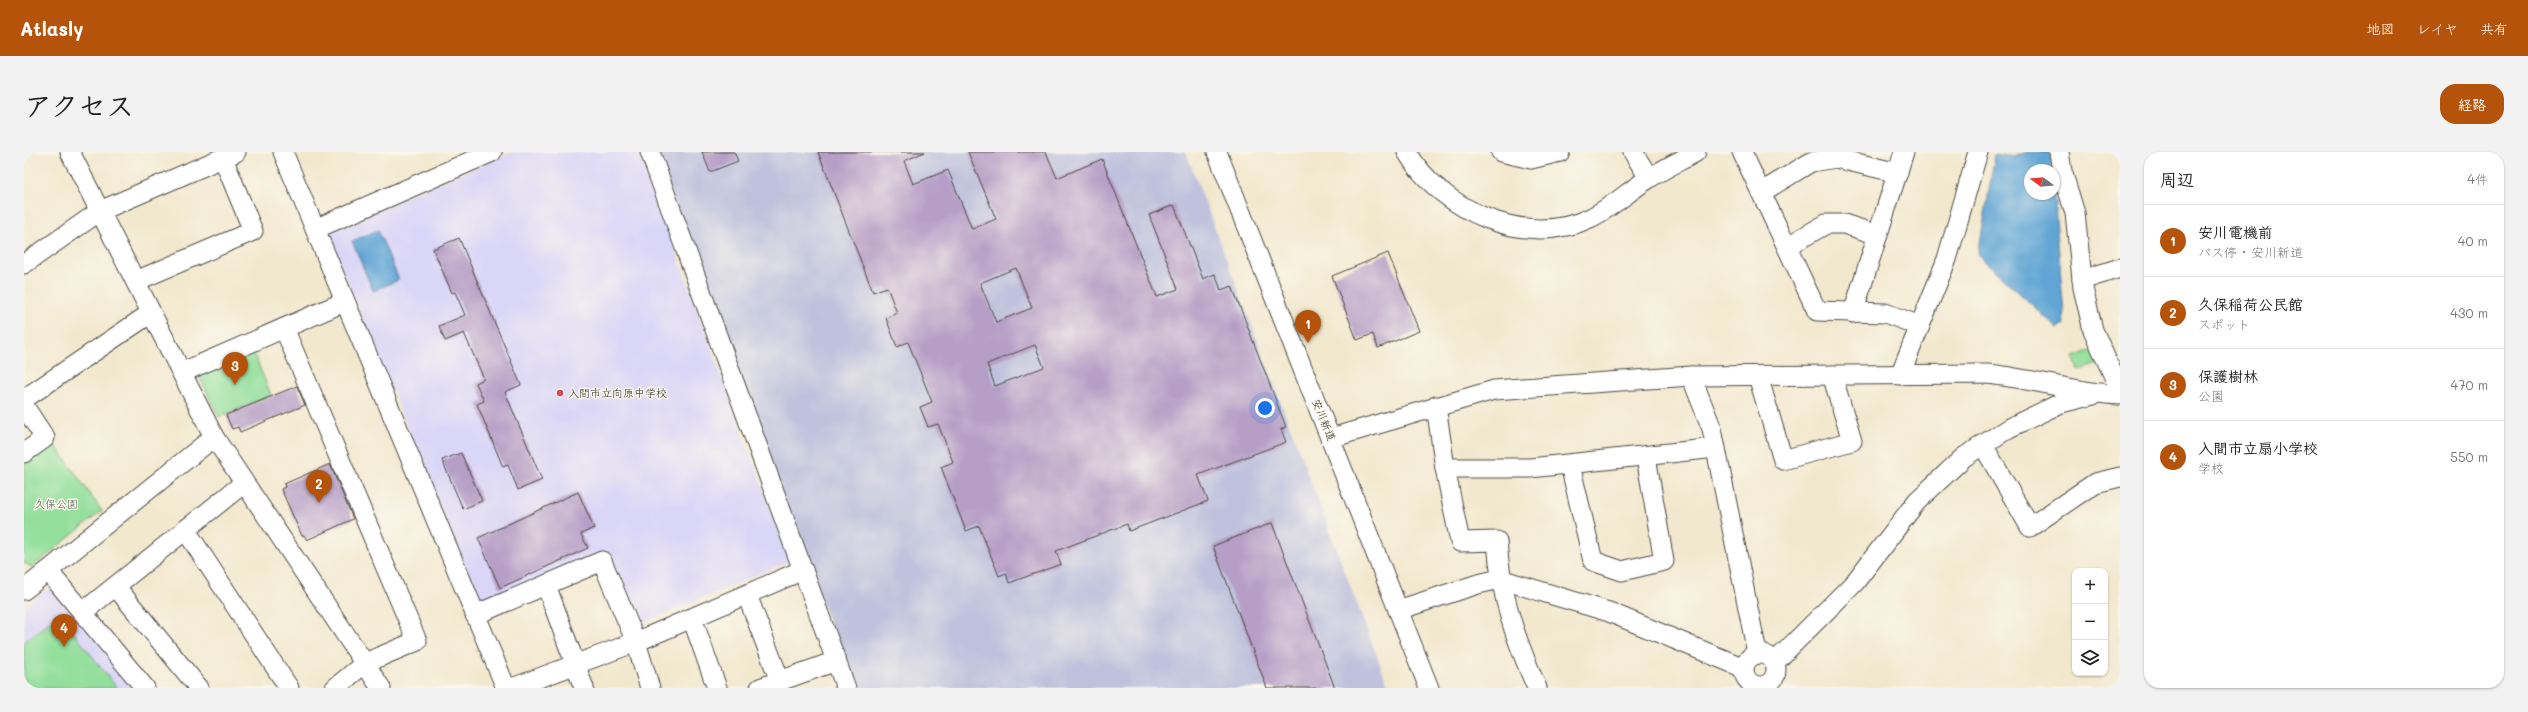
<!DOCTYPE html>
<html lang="ja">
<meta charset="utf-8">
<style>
body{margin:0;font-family:Mali,"Klee One",sans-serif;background:#f2f2f2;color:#222}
.controls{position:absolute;right:12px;bottom:12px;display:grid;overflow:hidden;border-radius:8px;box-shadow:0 1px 3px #0004}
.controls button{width:36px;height:36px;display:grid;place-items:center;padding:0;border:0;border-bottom:1px solid #e0e0e0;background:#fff;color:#222;font:20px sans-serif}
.compass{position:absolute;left:2000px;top:12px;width:36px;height:36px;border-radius:50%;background:#fff;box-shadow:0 1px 3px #0004;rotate:286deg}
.you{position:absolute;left:1241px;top:256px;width:14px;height:14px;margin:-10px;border:3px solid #fff;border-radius:50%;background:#1a73e8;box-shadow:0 0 0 6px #1a73e833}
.badge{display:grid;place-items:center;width:26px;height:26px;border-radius:50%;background:#b45309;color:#fff;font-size:13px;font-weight:700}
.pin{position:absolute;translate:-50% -33px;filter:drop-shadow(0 1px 2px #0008)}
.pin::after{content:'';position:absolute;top:21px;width:14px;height:12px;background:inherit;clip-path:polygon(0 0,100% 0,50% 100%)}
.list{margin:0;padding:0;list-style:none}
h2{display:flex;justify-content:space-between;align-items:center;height:52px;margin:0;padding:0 16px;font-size:17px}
h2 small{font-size:13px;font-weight:400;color:#767676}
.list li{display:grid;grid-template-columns:26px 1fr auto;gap:12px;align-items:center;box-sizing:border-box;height:72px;padding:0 16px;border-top:1px solid #e0e0e0}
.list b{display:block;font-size:15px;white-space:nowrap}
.list p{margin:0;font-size:13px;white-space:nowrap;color:#767676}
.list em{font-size:13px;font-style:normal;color:#767676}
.icon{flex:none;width:22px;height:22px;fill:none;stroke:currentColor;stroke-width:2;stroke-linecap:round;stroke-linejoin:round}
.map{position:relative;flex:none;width:2096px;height:536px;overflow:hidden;border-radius:16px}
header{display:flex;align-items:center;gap:24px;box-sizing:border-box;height:56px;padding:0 20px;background:#b45309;color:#fff}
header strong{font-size:19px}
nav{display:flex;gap:22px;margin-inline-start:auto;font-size:14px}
.intro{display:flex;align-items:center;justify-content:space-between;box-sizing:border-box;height:96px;padding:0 24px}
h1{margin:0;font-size:28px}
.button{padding:10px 18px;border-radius:16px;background:#b45309;color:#fff;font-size:14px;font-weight:700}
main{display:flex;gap:24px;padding:0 24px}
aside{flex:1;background:#fff;border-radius:16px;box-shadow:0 1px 3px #0004}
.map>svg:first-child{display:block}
.built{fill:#dad6f7}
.industrial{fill:#c0c2dd}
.green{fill:#93df9b;stroke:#5f8563}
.water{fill:#60a5d5;stroke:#466880}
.building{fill:#b69ec6;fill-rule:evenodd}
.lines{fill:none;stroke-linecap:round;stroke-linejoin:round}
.minor-casing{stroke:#494743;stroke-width:21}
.minor{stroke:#fff;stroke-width:19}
.poi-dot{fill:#d1495b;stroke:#fbf7ec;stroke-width:1.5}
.labels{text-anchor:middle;stroke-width:3;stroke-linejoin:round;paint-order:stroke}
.poi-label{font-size:11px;fill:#2b2b2b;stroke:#fbf7ec;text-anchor:start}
.street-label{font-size:11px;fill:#2b2b2b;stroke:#fbf7ec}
.park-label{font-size:11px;fill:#455847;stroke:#fbf7ec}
</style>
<header>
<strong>Atlasly</strong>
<nav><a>地図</a><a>レイヤ</a><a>共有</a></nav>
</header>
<div class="intro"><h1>アクセス</h1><a class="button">経路</a></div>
<main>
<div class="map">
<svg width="2096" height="536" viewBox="0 0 2096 536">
<rect width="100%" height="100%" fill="#fbf7ec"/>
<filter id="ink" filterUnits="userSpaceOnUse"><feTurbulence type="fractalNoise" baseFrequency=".025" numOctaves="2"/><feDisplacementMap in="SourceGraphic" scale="8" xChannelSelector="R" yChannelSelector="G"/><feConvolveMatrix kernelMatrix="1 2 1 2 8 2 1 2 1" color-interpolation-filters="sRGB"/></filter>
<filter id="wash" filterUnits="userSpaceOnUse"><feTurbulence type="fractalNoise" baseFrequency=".012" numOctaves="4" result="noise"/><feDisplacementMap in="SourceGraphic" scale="16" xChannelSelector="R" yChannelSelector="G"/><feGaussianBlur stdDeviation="0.9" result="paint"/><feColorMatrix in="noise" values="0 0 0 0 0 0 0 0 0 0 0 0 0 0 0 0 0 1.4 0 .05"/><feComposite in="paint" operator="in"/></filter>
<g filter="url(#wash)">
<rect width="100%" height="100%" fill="#f2e8ce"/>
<g class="built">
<polygon points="489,0 615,0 766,409 610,475 580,403 458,456 302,78"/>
<polygon points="21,438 32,438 112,536 0,536 0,455"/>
</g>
<polygon class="industrial" points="632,0 1162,0 1365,536 829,536"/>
<g class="green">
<polygon points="228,197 247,243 195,265 175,224 176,220"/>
<polygon points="2070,197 2077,211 2054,219 2050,205"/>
<polygon points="29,290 78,359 8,415 0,411 0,310"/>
<polygon points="35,462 93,536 0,536 0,490"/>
</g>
<g class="water">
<polygon points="2002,0 2026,0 2028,18 2006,18 2006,42 2030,42 2041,173 2034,177 1954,103 1971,2 1990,5"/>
<polygon points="354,78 375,128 349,139 328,89"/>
</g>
<g id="blocks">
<g class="building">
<polygon points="678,0 710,0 714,9 686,20"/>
<path d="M794,0H901L880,9L889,32L924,18L948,77L972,67L944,0H1022L1033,26L1078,7L1133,145L1154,137L1125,63L1150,53L1179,127L1191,122L1197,138L1208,134L1262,275L1257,277L1262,290L1174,323L1184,349L1105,379L1103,372L1032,399L1037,412L985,431L982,421L975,424L955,374L942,379L917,315L929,310L914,272L904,275L896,255L908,250L884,190L873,195L862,166L873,161L863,135L849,140ZM992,116L1008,156L972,170L956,131ZM1011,193L1020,215L971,234L963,212Z"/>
<polygon points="435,86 497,233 481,240 518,328 494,338 484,313 479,315 453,252 460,249 452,231 460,227 440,181 421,189 415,174 441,163 431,140 428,141 409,97"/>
<polygon points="1364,101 1395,179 1354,196 1349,182 1333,188 1308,124"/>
<polygon points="273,234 281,253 216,280 214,275 208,277 202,263"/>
<polygon points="437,301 458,349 439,357 418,308"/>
<polygon points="306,312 329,367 283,388 280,383 278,384 257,337 261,335 260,332"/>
<polygon points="554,340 570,376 557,382 564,396 476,436 454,386"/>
<polygon points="1248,371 1311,536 1243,536 1189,394"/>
</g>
</g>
</g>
<g filter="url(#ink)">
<use href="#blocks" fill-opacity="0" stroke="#494743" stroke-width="1"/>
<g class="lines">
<defs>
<g id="minor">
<polyline points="46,0 190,285 357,536"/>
<polyline points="259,0 482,536"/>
<polyline points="626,0 822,536"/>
<polyline points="1193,0 1405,536"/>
<path d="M1383,0C1417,58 1501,97 1566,66C1587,56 1605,39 1624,27C1639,17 1656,9 1672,0"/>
<polyline points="1477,0 1507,7 1536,0"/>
<polyline points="1609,0 1625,26"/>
<polyline points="1718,0 1793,159 1861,161 1896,174"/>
<polyline points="2035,0 2038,19 2051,61 2059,136 2069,178 2096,238"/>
<polyline points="1738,40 1787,10 1812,6 1874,21"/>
<polyline points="291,77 468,0"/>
<polyline points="1764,94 1802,72 1820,72 1854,83"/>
<polyline points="0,112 76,59 212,0"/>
<polyline points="2058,128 2096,116"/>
<polyline points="112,129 229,79 199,6"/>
<polyline points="1829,161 1880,0"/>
<polyline points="260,176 393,489 341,511 311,536"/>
<polyline points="159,220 320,150"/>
<polyline points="1876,223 1923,107 1954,0"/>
<polyline points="1667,224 1688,277 1733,501"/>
<polyline points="1734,224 1759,308 1828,289 1808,223"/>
<polyline points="0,247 127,161"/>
<polyline points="0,254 21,286 0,301"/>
<path d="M1412,254L1421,316L1436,390L1473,389C1477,446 1490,483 1513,536"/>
<path d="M1307,286L1470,238L1667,224L1963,222C2008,226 2051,241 2096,243"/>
<polyline points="1959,293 2006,375 2071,331 2096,325"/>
<polyline points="1546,313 1569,409 1598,419 1640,409 1622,305"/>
<polyline points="1421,316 1506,316 1692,296"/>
<polyline points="161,377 265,536"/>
<polyline points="25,420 121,536"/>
<polyline points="522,433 560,536"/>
<polyline points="92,435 175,536"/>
<polyline points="0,438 190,285"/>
<polyline points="723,443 756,529"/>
<polyline points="1374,458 1454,432 1476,427 1585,460 1720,516"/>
<polyline points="59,460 220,331"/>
<polyline points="451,463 578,409 612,490 626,536"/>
<polyline points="668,466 693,536"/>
<circle cx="1736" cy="518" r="16"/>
<polyline points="1751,510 1831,430 1893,349 1940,305 1985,276 2037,251 2069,243"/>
<polyline points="488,536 612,490 779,418"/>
<polyline points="736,536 812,509"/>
</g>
</defs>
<use href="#minor" class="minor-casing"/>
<use href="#minor" class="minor"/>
</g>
</g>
<circle class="poi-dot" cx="536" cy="241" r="4"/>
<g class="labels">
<g class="poi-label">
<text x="544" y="245">入間市立向原中学校</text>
</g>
<g class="street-label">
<text transform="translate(1300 268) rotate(68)" y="4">安川新道</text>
</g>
<g class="park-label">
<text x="32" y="356">久保公園</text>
</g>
</g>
</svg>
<div class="controls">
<button>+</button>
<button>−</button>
<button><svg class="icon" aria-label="layers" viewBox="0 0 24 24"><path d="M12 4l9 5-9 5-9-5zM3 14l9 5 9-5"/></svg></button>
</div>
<svg class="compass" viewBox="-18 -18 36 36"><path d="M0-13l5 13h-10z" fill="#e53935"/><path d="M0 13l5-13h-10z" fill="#767676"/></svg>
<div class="you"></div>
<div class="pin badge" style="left:1284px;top:191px">1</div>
<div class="pin badge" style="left:295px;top:351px">2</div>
<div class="pin badge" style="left:211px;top:233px">3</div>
<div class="pin badge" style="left:40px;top:495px">4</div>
</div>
<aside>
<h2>周辺<small>4件</small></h2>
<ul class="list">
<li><span class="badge">1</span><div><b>安川電機前</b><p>バス停 · 安川新道</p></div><em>40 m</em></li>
<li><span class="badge">2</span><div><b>久保稲荷公民館</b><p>スポット</p></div><em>430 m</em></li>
<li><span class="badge">3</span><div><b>保護樹林</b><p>公園</p></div><em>470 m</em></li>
<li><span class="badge">4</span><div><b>入間市立扇小学校</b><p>学校</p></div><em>550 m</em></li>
</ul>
</aside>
</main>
